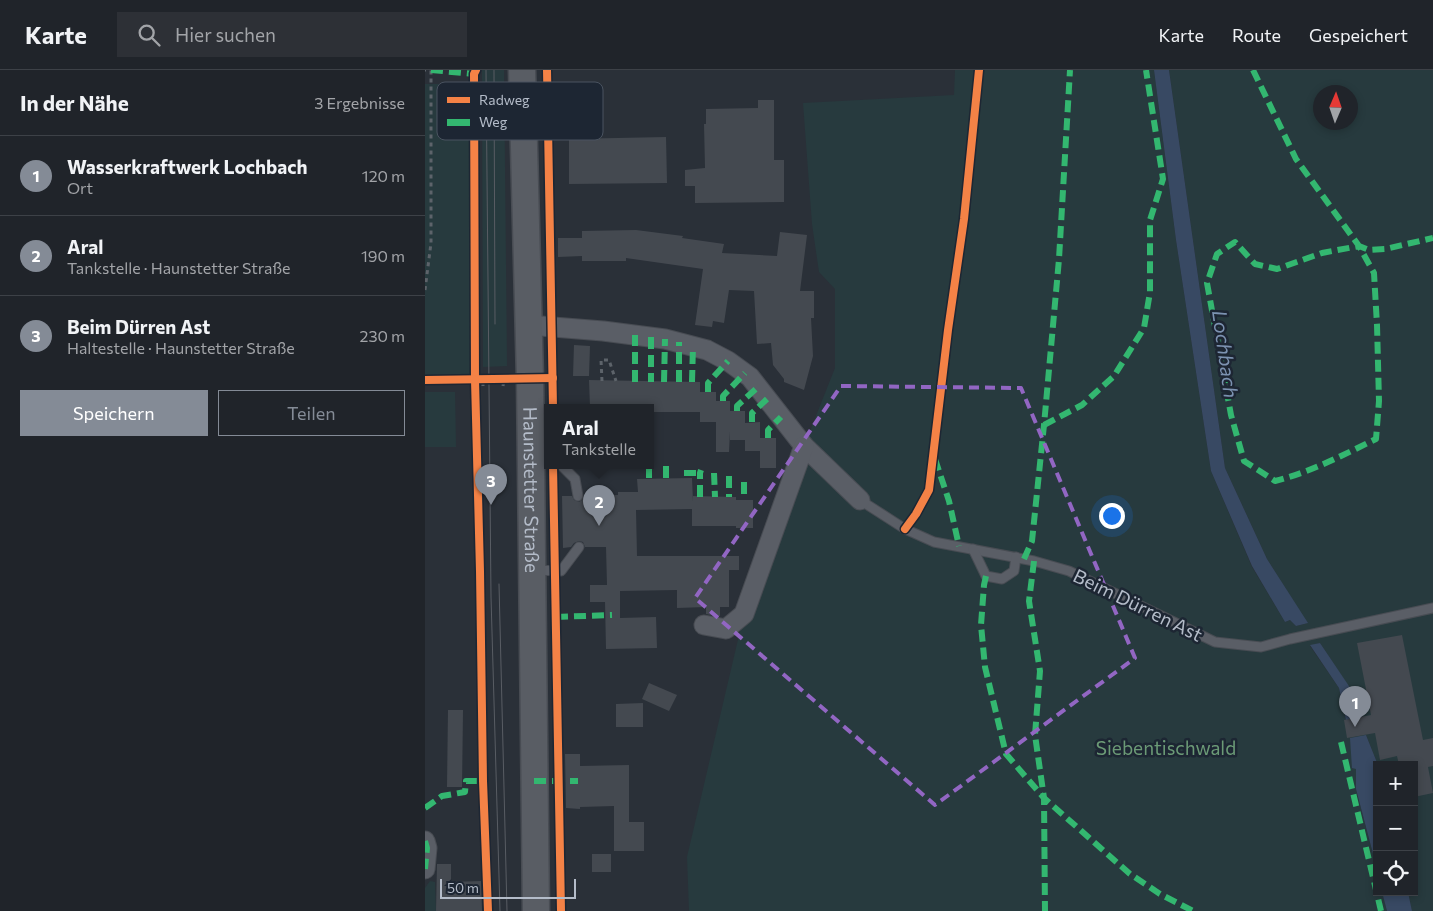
<!DOCTYPE html>
<html lang="de">
<meta charset="utf-8">
<style>
body{margin:0;font-family:Commissioner,sans-serif;background:#2d3036;color:#f1f3f6}
.controls{position:absolute;right:15px;bottom:15px;display:grid;overflow:hidden;border-radius:0px;box-shadow:0 2px 8px #0003}
.controls button{width:45px;height:45px;display:grid;place-items:center;padding:0;border:0;border-bottom:1px solid #3d4147;background:#20242a;color:#f1f3f6;font:25px sans-serif}
.compass{position:absolute;left:888px;top:15px;width:45px;height:45px;border-radius:50%;background:#20242a;box-shadow:0 2px 8px #0003;rotate:2deg}
.scale{position:absolute;left:15px;bottom:12px;width:136px;box-sizing:border-box;padding-left:5px;border:2px solid #b4bcc9;border-top:0;font-size:14px;line-height:18px;white-space:nowrap;color:#b4bcc9;-webkit-text-stroke:4px #1d2633;paint-order:stroke}
.you{position:absolute;left:686px;top:445px;width:18px;height:18px;margin:-12px;border:4px solid #fff;border-radius:50%;background:#1a73e8;box-shadow:0 0 0 8px #1a73e833}
.badge{display:grid;place-items:center;width:32px;height:32px;border-radius:50%;background:#848b96;color:#fff;font-size:16px;font-weight:700}
.pin{position:absolute;translate:-50% -41px;filter:drop-shadow(0 1px 2px #0008)}
.pin::after{content:'';position:absolute;top:26px;width:18px;height:15px;background:inherit;clip-path:polygon(0 0,100% 0,50% 100%)}
.popup{position:absolute;left:119px;top:334px;width:110px;height:65px;box-sizing:border-box;display:grid;place-content:center;border-radius:0px;background:#20242a;filter:drop-shadow(0 1px 4px #0005);font-size:16px;white-space:nowrap;color:#a2a4a8}
.popup b{font-size:19px;color:#f1f3f6}
.popup::after{content:'';position:absolute;left:50%;top:100%;margin-left:-10px;border:10px solid transparent;border-top-color:#20242a}
.list{margin:0;padding:0;list-style:none}
h2{display:flex;justify-content:space-between;align-items:center;height:65px;margin:0;padding:0 20px;font-size:21px}
h2 small{font-size:16px;font-weight:400;color:#a2a4a8}
.list li{display:grid;grid-template-columns:32px 1fr auto;gap:15px;align-items:center;box-sizing:border-box;height:80px;padding:0 20px;border-top:1px solid #3d4147}
.list b{display:block;font-size:19px;white-space:nowrap}
.list p{margin:0;font-size:16px;white-space:nowrap;color:#a2a4a8}
.list em{font-size:16px;font-style:normal;color:#a2a4a8}
.actions{display:flex;gap:10px;padding:15px 20px}
.actions a{flex:1;padding:11px 0;border:1px solid #848b96;border-radius:0px;text-align:center;font-size:18px;color:#848b96}
.actions .main{background:#848b96;color:#fff}
.icon{flex:none;width:28px;height:28px;fill:none;stroke:currentColor;stroke-width:2;stroke-linecap:round;stroke-linejoin:round}
.map{position:relative;flex:none;width:1008px;height:841px;overflow:hidden}
header{display:flex;align-items:center;gap:30px;box-sizing:border-box;height:70px;padding:0 25px;background:#20242a;border-bottom:1px solid #3d4147}
header strong{font-size:24px}
nav{display:flex;gap:28px;margin-inline-start:auto;font-size:18px}
.search{width:350px;height:45px;background:#2d3036;display:flex;align-items:center;gap:12px;box-sizing:border-box;padding:0 18px;border-radius:0px;color:#a2a4a8;font-size:19px}
main{display:flex}
aside{flex:1;background:#20242a}
.map>svg:first-child{display:block}
.green{fill:#273a3e;fill-rule:evenodd}
.water{fill:#384963}
.building{fill:#444950}
.lines{fill:none;stroke-linecap:round;stroke-linejoin:round}
.service-casing{stroke:#484c53;stroke-width:11}
.minor-casing{stroke:#484c53;stroke-width:21}
.secondary-casing{stroke:#484c53;stroke-width:29}
.path{stroke:#5d636a;stroke-width:3;stroke-dasharray:4 4;stroke-linecap:butt}
.service{stroke:#5a5e66;stroke-width:9}
.minor{stroke:#5a5e66;stroke-width:19}
.secondary{stroke:#595d64;stroke-width:26}
.tram{stroke:#595d64;stroke-width:1}
.quiet{stroke:#33b770;stroke-width:6;stroke-dasharray:12 6;stroke-linecap:butt}
.cycleway-casing{stroke:#1d2633;stroke-width:11}
.cycleway{stroke:#f48246;stroke-width:8}
.marked{fill:none;stroke:#9266c3;stroke-width:4;stroke-dasharray:10 6;stroke-linejoin:round}
.labels{text-anchor:middle;stroke-width:5;stroke-linejoin:round;paint-order:stroke}
.street-label{font-size:19px;fill:#b4bcc9;stroke:#1d2633}
.park-label{font-size:19px;fill:#6b9a76;stroke:#1d2633}
.water-label{font-size:20px;font-style:italic;fill:#7c92b1;stroke:#1d2633}
.key{fill:#1d2633;stroke:#4a5360;stroke-width:1}
.key-label{font-size:14px;fill:#b4bcc9}
</style>
<header>
<strong>Karte</strong>
<div class="search"><svg class="icon" aria-label="search" viewBox="0 0 24 24"><circle cx="10" cy="10" r="6"/><path d="M15 15l6 6"/></svg>Hier suchen</div>
<nav><a>Karte</a><a>Route</a><a>Gespeichert</a></nav>
</header>
<main>
<aside>
<h2>In der Nähe<small>3 Ergebnisse</small></h2>
<ul class="list">
<li><span class="badge">1</span><div><b>Wasserkraftwerk Lochbach</b><p>Ort</p></div><em>120 m</em></li>
<li><span class="badge">2</span><div><b>Aral</b><p>Tankstelle · Haunstetter Straße</p></div><em>190 m</em></li>
<li><span class="badge">3</span><div><b>Beim Dürren Ast</b><p>Haltestelle · Haunstetter Straße</p></div><em>230 m</em></li>
</ul>
<div class="actions"><a class="main">Speichern</a><a>Teilen</a></div>
</aside>
<div class="map">
<svg width="1008" height="841" viewBox="0 0 1008 841">
<rect width="100%" height="100%" fill="#2a3038"/>
<g class="green">
<polygon points="57,0 79,0 82,296 58,297"/>
<path d="M530,0H729L751,170L786,401L827,497L860,552L865,550L871,556L882,553L842,489L800,398L744,0H1008V841H987L983,822H989V695H953L941,665L927,698H931V719L952,799V822H957L962,841H264L262,787L319,544L379,376L410,298V219L394,202L387,154L378,33L529,25ZM896,22H926V52H896ZM895,573L935,634L921,650L914,618L885,576Z"/>
<polygon points="0,14 46,14 45,306 0,306"/>
<polygon points="0,322 30,322 31,377 0,377"/>
<polygon points="5,811 10,812 11,841 0,841 0,818"/>
</g>
<g class="water">
<polygon points="729,0 744,0 800,398 842,489 883,553 871,556 865,550 860,552 827,496 786,401 751,170"/>
<polygon points="895,573 930,625 935,634 937,647 921,650 914,618 885,575"/>
<polygon points="941,665 953,695 952,799 931,719 931,699 927,698 925,668"/>
<polygon points="957,822 983,822 987,841 962,841"/>
</g>
<g class="building">
<polygon points="333,30 349,30 349,90 359,90 359,132 270,133 270,116 260,116 260,100 280,98 279,54 281,54 281,39 333,38"/>
<polygon points="241,67 242,113 144,114 144,69"/>
<polygon points="211,160 258,166 257,168 299,174 297,183 352,186 355,162 382,165 375,221 389,221 389,248 386,248 388,286 379,320 359,312 359,309 348,295 346,273 332,274 329,221 304,220 299,253 288,251 287,257 270,255 278,199 201,188 201,191 157,191 157,186 133,187 133,168 157,168 157,161"/>
<polygon points="149,275 165,276 164,306 148,306"/>
<polygon points="164,310 275,312 275,322 291,322 291,331 305,331 305,341 320,341 320,353 335,352 335,368 351,368 351,398 335,398 335,381 320,381 320,370 305,370 305,361 304,382 291,382 291,352 275,352 275,342 225,342 225,337 165,337"/>
<polygon points="267,408 268,432 268,426 311,427 311,430 328,430 328,458 311,458 311,456 267,456 267,439 211,440 212,486 314,486 314,500 304,500 304,537 295,537 295,546 291,546 281,544 281,537 252,538 252,520 195,521 195,548 231,547 232,578 181,579 180,532 165,532 165,515 182,515 181,477 160,477 158,472 154,471 149,473 146,477 138,478 137,426 147,426 149,430 154,432 157,430 159,426 193,425 193,422 213,422 212,409"/>
<polygon points="977,565 998,670 1008,668 1008,696 1003,697 1008,723 989,727 989,695 974,695 972,686 955,690 950,663 922,668 919,650 946,645 932,573"/>
<polygon points="224,613 252,625 244,641 217,629"/>
<polygon points="218,633 218,657 191,657 191,634"/>
<polygon points="23,640 38,640 37,717 22,717"/>
<polygon points="140,684 155,684 155,696 204,695 204,752 219,752 219,781 189,781 189,736 155,737 155,739 141,738"/>
<rect x="167" y="784" width="19" height="18"/>
<polygon points="12,794 26,794 26,812 56,811 57,841 11,841"/>
</g>
<g class="lines">
<defs>
<g id="service">
<polyline points="136,395 150,409 153,426"/>
<polyline points="435,430 480,459 509,472 609,491 644,501 790,572 836,577 865,569 1008,538"/>
<polyline points="548,479 561,506 577,509 589,501 591,487"/>
<polyline points="109,500 136,501 154,477"/>
</g>
<g id="minor">
<polyline points="103,255 178,261 240,269 282,280 303,291 325,307 379,376 435,430"/>
<polyline points="279,555 301,559 319,544 379,376"/>
<polyline points="0,771 2,778 0,799"/>
</g>
<g id="secondary">
<path id="s1" d="M97,0L105,309L111,841"/>
</g>
</defs>
<use href="#service" class="service-casing"/>
<use href="#minor" class="minor-casing"/>
<use href="#secondary" class="secondary-casing"/>
<g class="path">
<polyline points="0,0 1,0"/>
<polyline points="0,220 6,173 6,0"/>
<polyline points="177,311 176,290 184,290 191,311"/>
<polyline points="58,316 58,310"/>
<polyline points="78,316 79,309"/>
<polyline points="53,450 57,450"/>
</g>
<use href="#service" class="service"/>
<use href="#minor" class="minor"/>
<use href="#secondary" class="secondary"/>
<g class="tram">
<polyline points="61,0 66,527 75,841"/>
<polyline points="69,0 70,254"/>
<polyline points="74,514 82,841"/>
</g>
<g class="quiet">
<polyline points="6,0 49,4"/>
<path d="M828,0L871,89L934,176L949,203L952,255L954,331L951,369C918,385 886,402 850,411L819,391L806,345L782,213L792,184L810,172L830,194L852,199L897,183L934,176L944,180L960,179L1008,168"/>
<polyline points="226,267 226,312"/>
<polyline points="210,312 210,265"/>
<polyline points="239,312 240,269"/>
<polyline points="254,312 254,272"/>
<polyline points="267,312 268,276"/>
<polyline points="283,322 283,313 303,291"/>
<polyline points="298,331 298,326 320,303"/>
<polyline points="312,341 312,336 333,317"/>
<polyline points="327,352 327,343 342,329"/>
<polyline points="619,355 657,335 689,306 719,258 725,222 725,150 738,109 721,0"/>
<polyline points="343,368 343,360 356,347"/>
<polyline points="510,389 524,431 534,476"/>
<polyline points="224,396 224,409"/>
<polyline points="241,396 241,409"/>
<polyline points="259,403 275,403"/>
<polyline points="289,403 290,427"/>
<polyline points="304,406 304,427"/>
<polyline points="319,412 319,430"/>
<polyline points="275,427 275,403 276,400"/>
<polyline points="599,489 607,471 619,355 634,189 645,0"/>
<polyline points="609,491 604,531 615,601 610,665 619,728 620,841"/>
<polyline points="561,506 559,515 556,555 560,597 581,684 619,728 705,804 735,824 768,841"/>
<polyline points="131,547 187,545"/>
<polyline points="916,672 956,841"/>
<polyline points="109,711 153,711"/>
<polyline points="0,738 17,726 40,722 41,711 58,711"/>
<polyline points="0,771 2,778 0,799"/>
</g>
<defs>
<g id="cycleway">
<polyline points="51,0 49,4 50,310 55,501 58,711 63,841"/>
<polyline points="122,0 128,337"/>
<polyline points="0,310 128,308"/>
<polyline points="128,395 136,841"/>
<polyline points="480,459 491,444 504,420 523,260 539,149 554,0"/>
</g>
</defs>
<use href="#cycleway" class="cycleway-casing"/>
<use href="#cycleway" class="cycleway"/>
</g>
<path class="marked" d="M416,316L596,318L710,588L510,735L270,528Z"/>
<g class="labels">
<g class="street-label">
<text dy="7" stroke="none"><textPath href="#s1" startOffset="420">Haunstetter Straße</textPath></text>
<text transform="translate(713 535) rotate(26)" y="7">Beim Dürren Ast</text>
</g>
<g class="park-label">
<text x="741" y="685">Siebentischwald</text>
</g>
<g class="water-label">
<text transform="translate(800 284) rotate(82)" y="7">Lochbach</text>
</g>
</g>
<rect x="12" y="12" width="166" height="58" rx="8" class="key"/>
<rect x="22" y="27" width="23" height="6" fill="#f48246"/>
<rect x="22" y="49" width="23" height="7" fill="#33b770"/>
<g class="key-label">
<text x="54" y="35">Radweg</text>
<text x="54" y="57">Weg</text>
</g>
</svg>
<div class="controls">
<button>+</button>
<button>−</button>
<button><svg class="icon" aria-label="locate" viewBox="0 0 24 24"><circle cx="12" cy="12" r="6"/><path d="M12 2v4M12 18v4M2 12h4M18 12h4"/></svg></button>
</div>
<svg class="compass" viewBox="-18 -18 36 36"><path d="M0-13l5 13h-10z" fill="#e53935"/><path d="M0 13l5-13h-10z" fill="#a2a4a8"/></svg>
<div class="scale">50 m</div>
<div class="you"></div>
<div class="pin badge" style="left:930px;top:657px">1</div>
<div class="pin badge" style="left:174px;top:456px">2</div>
<div class="popup"><b>Aral</b>Tankstelle</div>
<div class="pin badge" style="left:66px;top:435px">3</div>
</div>
</main>
